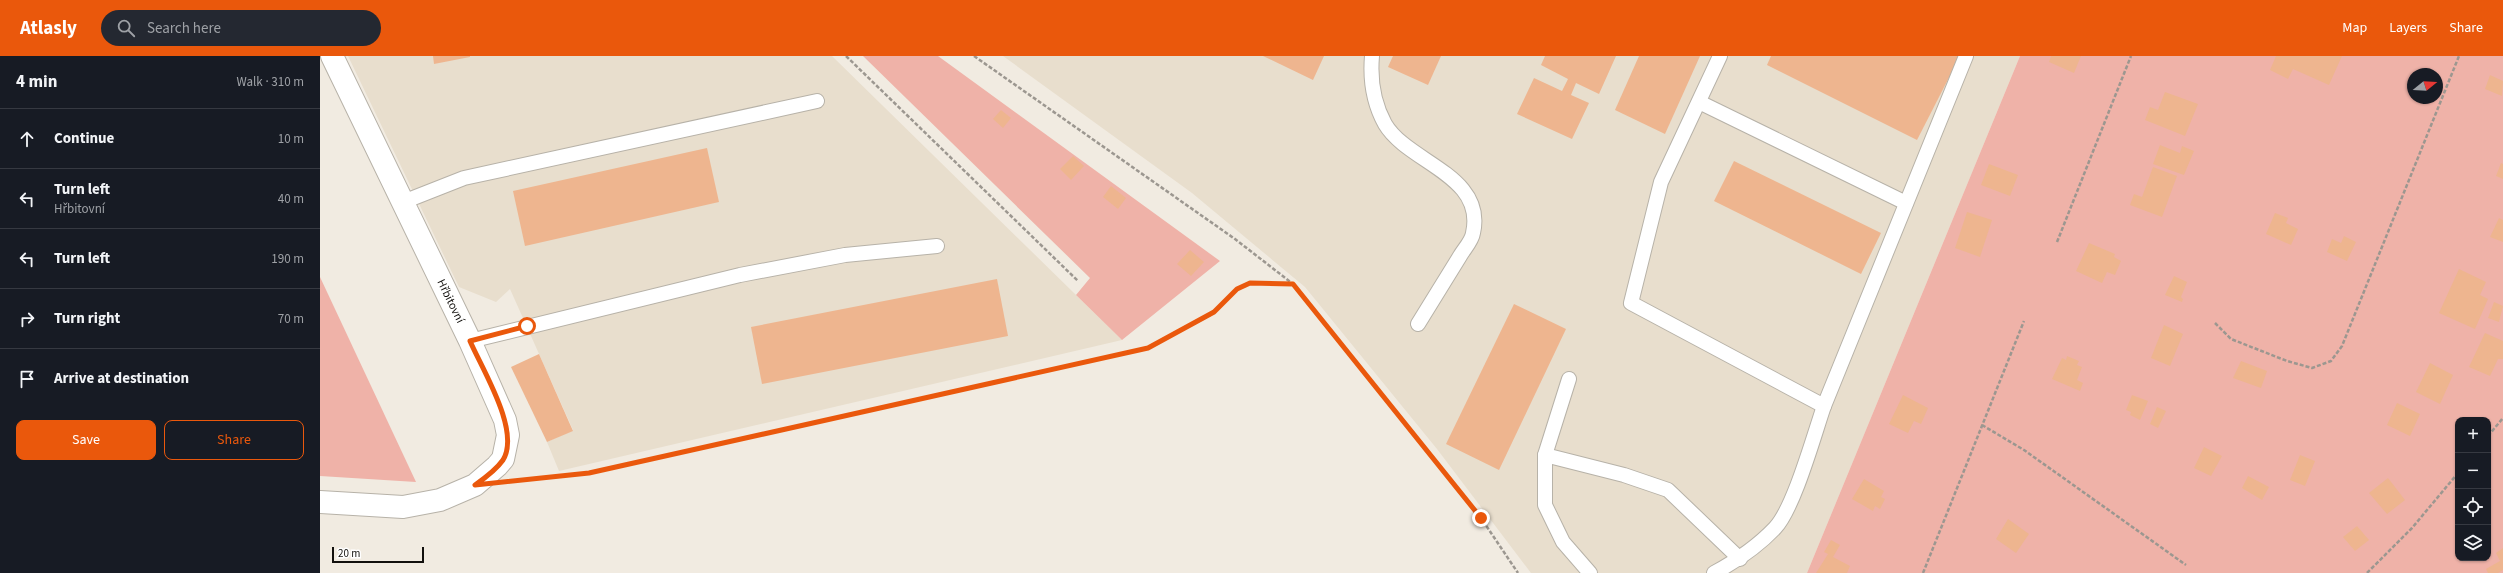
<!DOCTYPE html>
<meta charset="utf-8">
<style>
body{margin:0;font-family:"Source Sans 3",sans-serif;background:#242831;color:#f1f3f6}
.controls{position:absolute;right:12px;bottom:12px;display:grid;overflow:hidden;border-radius:8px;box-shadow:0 1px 3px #0004}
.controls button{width:36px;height:36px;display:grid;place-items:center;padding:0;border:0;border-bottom:1px solid #363941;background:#171b24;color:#f1f3f6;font:20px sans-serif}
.compass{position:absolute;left:2087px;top:12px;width:36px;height:36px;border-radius:50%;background:#171b24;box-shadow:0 1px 3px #0004;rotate:72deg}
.scale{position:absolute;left:12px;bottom:10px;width:92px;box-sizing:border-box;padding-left:4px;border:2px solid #12100d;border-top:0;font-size:11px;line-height:14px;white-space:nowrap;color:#12100d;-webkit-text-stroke:3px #fff;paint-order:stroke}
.stop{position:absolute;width:12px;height:12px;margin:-9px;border:3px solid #ea580c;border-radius:50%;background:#fff}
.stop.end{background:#ea580c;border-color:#fff;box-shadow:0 1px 4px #0008}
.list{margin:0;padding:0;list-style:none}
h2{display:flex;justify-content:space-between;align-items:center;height:52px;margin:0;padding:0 16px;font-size:17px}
h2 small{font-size:13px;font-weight:400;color:#9ea1a6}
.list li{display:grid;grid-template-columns:26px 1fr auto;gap:12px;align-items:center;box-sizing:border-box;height:60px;padding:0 16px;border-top:1px solid #363941}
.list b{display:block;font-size:15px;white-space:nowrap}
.list p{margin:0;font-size:13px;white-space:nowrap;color:#9ea1a6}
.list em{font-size:13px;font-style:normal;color:#9ea1a6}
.actions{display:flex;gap:8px;padding:12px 16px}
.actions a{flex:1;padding:9px 0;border:1px solid #ea580c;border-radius:8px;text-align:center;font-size:14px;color:#ea580c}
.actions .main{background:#ea580c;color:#fff}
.icon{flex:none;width:22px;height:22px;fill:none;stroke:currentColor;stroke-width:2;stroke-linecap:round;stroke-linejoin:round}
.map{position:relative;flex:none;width:2183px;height:517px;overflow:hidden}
header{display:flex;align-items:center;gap:24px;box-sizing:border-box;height:56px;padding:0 20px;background:#ea580c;color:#fff}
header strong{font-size:19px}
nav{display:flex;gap:22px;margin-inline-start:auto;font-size:14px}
.search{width:280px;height:36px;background:#242831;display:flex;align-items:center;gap:10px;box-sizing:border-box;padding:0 14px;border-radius:22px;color:#9ea1a6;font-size:15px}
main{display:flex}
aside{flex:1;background:#171b24}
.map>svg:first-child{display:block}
.built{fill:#e8decd}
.green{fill:#efb2a8;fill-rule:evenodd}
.building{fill:#eeb58f}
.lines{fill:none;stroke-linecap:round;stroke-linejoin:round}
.service-casing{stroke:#b7b2a8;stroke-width:16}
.minor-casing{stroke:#b7b2a8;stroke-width:24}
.path{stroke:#9c9790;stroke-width:2.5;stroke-dasharray:4 2;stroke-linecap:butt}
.service{stroke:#fff;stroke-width:14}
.minor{stroke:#fff;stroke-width:22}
.route{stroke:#ea580c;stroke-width:5}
.labels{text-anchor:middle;stroke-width:3.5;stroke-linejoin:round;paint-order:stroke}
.street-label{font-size:12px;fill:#12100d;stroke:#fff}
</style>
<header>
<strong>Atlasly</strong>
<div class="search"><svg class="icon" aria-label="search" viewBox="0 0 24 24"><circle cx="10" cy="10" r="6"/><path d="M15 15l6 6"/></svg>Search here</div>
<nav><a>Map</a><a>Layers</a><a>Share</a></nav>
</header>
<main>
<aside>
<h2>4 min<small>Walk · 310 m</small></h2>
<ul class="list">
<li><svg class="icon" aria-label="ahead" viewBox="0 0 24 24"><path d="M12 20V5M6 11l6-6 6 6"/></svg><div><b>Continue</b></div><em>10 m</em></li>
<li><svg class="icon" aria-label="left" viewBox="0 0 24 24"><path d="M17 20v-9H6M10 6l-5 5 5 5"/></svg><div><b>Turn left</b><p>Hřbitovní</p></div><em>40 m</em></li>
<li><svg class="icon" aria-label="left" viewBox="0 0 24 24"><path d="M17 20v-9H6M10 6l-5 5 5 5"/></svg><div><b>Turn left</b></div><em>190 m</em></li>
<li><svg class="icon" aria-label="right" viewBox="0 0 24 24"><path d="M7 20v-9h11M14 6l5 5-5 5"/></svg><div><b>Turn right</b></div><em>70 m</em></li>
<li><svg class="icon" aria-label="arrive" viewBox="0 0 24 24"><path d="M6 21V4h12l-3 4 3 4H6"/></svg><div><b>Arrive at destination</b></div></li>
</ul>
<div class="actions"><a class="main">Save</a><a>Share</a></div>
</aside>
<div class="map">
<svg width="2183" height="517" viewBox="0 0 2183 517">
<rect width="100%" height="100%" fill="#f1ebe1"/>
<g class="built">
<polygon points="28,0 512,0 802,284 239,415 227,386 253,374 190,233 176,246 139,231"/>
<polygon points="683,0 1700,0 1487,517 1211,517 1117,393 985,231 872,137"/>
</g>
<g class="green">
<polygon points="543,0 618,0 900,205 802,284 756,239 770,222"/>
<path d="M1700,0H2183V517H1487ZM2093,18H2117V42H2093ZM2138,364H2168V502H2138Z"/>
<polygon points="0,221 96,426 0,420"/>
</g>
<g class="building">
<polygon points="113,0 150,0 150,1 114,8"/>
<polygon points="943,0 1004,0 993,24"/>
<polygon points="1073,0 1121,0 1108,29 1068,11"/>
<polygon points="1225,0 1296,0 1279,38 1256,27 1251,39 1269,47 1252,83 1197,58 1214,22 1242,35 1248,23 1221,9"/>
<polygon points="1319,0 1380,0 1345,78 1295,54"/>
<polygon points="1451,0 1640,0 1597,84 1447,9"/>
<polygon points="1731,0 1761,0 1754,17 1729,6"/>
<polygon points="1956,0 2022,0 2009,29 1973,13 1968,23 1950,14"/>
<polygon points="2170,19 2183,25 2182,40 2165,33"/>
<polygon points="1845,36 1878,48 1865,80 1825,64 1830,51 1838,54"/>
<polygon points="681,54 691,62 683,72 673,63"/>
<polygon points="1840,89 1860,97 1862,90 1874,95 1864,119 1833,108"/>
<polygon points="387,92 399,146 205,190 193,135"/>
<polygon points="753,100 764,110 751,124 740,113"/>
<polygon points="1414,105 1561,177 1541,218 1394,145"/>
<polygon points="2181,107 2183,108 2183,123 2176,120"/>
<polygon points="1669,108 1698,119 1690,140 1661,129"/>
<polygon points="1833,111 1857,120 1842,161 1810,149 1814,138 1822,141"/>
<polygon points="791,130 806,142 798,153 783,141"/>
<polygon points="1647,156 1672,164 1660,201 1635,192"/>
<polygon points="1955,157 1968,162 1966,167 1978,173 1971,189 1946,178"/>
<polygon points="2179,162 2183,164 2183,186 2170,181"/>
<polygon points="2024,180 2036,186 2027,205 2007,196 2012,183 2021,187"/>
<polygon points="1769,187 1795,198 1794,201 1801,205 1795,219 1787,216 1782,227 1756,215"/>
<polygon points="870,194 884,206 871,220 857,208"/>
<polygon points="2139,213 2166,226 2160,239 2168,243 2155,273 2119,257"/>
<polygon points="1854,220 1867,226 1861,241 1863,243 1862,246 1845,239"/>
<polygon points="677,223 688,280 442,328 431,271"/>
<polygon points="2174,246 2183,250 2179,266 2168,262"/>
<polygon points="1194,248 1246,273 1179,414 1126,388"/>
<polygon points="1844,269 1863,278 1850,310 1831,302"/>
<polygon points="2165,277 2183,285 2183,303 2178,303 2170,320 2149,311"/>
<polygon points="219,298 253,375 227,386 191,311"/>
<polygon points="1747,300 1759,305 1757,309 1762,311 1757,324 1763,327 1760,335 1732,323 1742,302 1746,304"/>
<polygon points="1921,305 1947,315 1941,332 1913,322"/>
<polygon points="2110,307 2133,319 2120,348 2096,336"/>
<polygon points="1583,339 1608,352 1601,368 1594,365 1588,377 1569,368"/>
<polygon points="1812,339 1828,345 1820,364 1810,359 1811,356 1806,354"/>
<polygon points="2077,347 2100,358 2090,380 2067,369"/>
<polygon points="1837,351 1846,355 1838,372 1830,368"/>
<polygon points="1884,391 1902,400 1891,420 1874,412"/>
<polygon points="1980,399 1995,405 1985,430 1970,424"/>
<polygon points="1928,420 1949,431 1942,444 1922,432"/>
<polygon points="2068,422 2085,444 2067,458 2049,437"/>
<polygon points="1544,423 1564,435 1561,441 1565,443 1560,453 1555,450 1553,455 1532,443"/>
<polygon points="1688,463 1709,478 1696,497 1676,483"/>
<polygon points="2037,470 2049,484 2035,495 2023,481"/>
<polygon points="1511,484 1520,489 1513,501 1530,510 1527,517 1496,517 1508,498 1504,496"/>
<polygon points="2183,492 2183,514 2178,517 2168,517 2166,513 2180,505 2176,497"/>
</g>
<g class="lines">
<defs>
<g id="service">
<path d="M1052,0C1050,23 1054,48 1065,68C1088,107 1166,119 1153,177C1152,185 1144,193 1140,200C1126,223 1112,245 1098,268"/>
<polyline points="1400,0 1341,126 1311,247 1504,350 1646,0"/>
<polyline points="1379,46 1586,147"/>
<polyline points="83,146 144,122 497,45"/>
<polyline points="150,285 420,219 525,199 617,190"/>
<polyline points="1249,323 1225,399 1225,449 1243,486 1270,517"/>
<polyline points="1225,399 1304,419 1348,434 1420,503"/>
<path d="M1394,517C1416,505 1437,491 1455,472C1474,452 1494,379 1504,350"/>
</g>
<polyline id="minor" points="0,446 83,451 120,444 155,429 177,410 183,403 188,379 185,364 150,285 12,0"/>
</defs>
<use href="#service" class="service-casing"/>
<use href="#minor" class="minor-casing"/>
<g class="path">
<polyline points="526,0 758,225"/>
<polyline points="654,0 915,183 973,228 1161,462 1198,517"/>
<polyline points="1737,186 1811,0"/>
<polyline points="1895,267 1911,283 1967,305 1992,312 2011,305 2022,290 2139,0"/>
<polyline points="1662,369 1704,394 1866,509"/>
<polyline points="2168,380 2183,362"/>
<polyline points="202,424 269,417 828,292 894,257 917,233 930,227 973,228"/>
<polyline points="1603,517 1704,265"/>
<polyline points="2047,517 2092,472 2138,417"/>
</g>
<use href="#service" class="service"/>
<use href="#minor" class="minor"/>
</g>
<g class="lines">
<path class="route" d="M207,270L150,285C162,313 201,375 183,404C176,414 165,422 155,429L269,417L828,292L894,256L917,233L930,227L973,228L1161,462"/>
</g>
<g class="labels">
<g class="street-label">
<text transform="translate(131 245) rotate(64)" y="4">Hřbitovní</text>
</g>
</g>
</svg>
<div class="controls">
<button>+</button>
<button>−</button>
<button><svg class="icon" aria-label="locate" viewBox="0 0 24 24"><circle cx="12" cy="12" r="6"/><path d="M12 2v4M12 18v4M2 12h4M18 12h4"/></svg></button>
<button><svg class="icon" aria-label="layers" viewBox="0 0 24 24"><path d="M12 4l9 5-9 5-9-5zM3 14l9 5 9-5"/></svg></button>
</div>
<svg class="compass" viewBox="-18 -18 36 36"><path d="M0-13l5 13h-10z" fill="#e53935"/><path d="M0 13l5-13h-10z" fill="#9ea1a6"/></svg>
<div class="scale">20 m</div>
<div class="stop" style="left:207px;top:270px"></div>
<div class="stop end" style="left:1161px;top:462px"></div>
</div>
</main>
